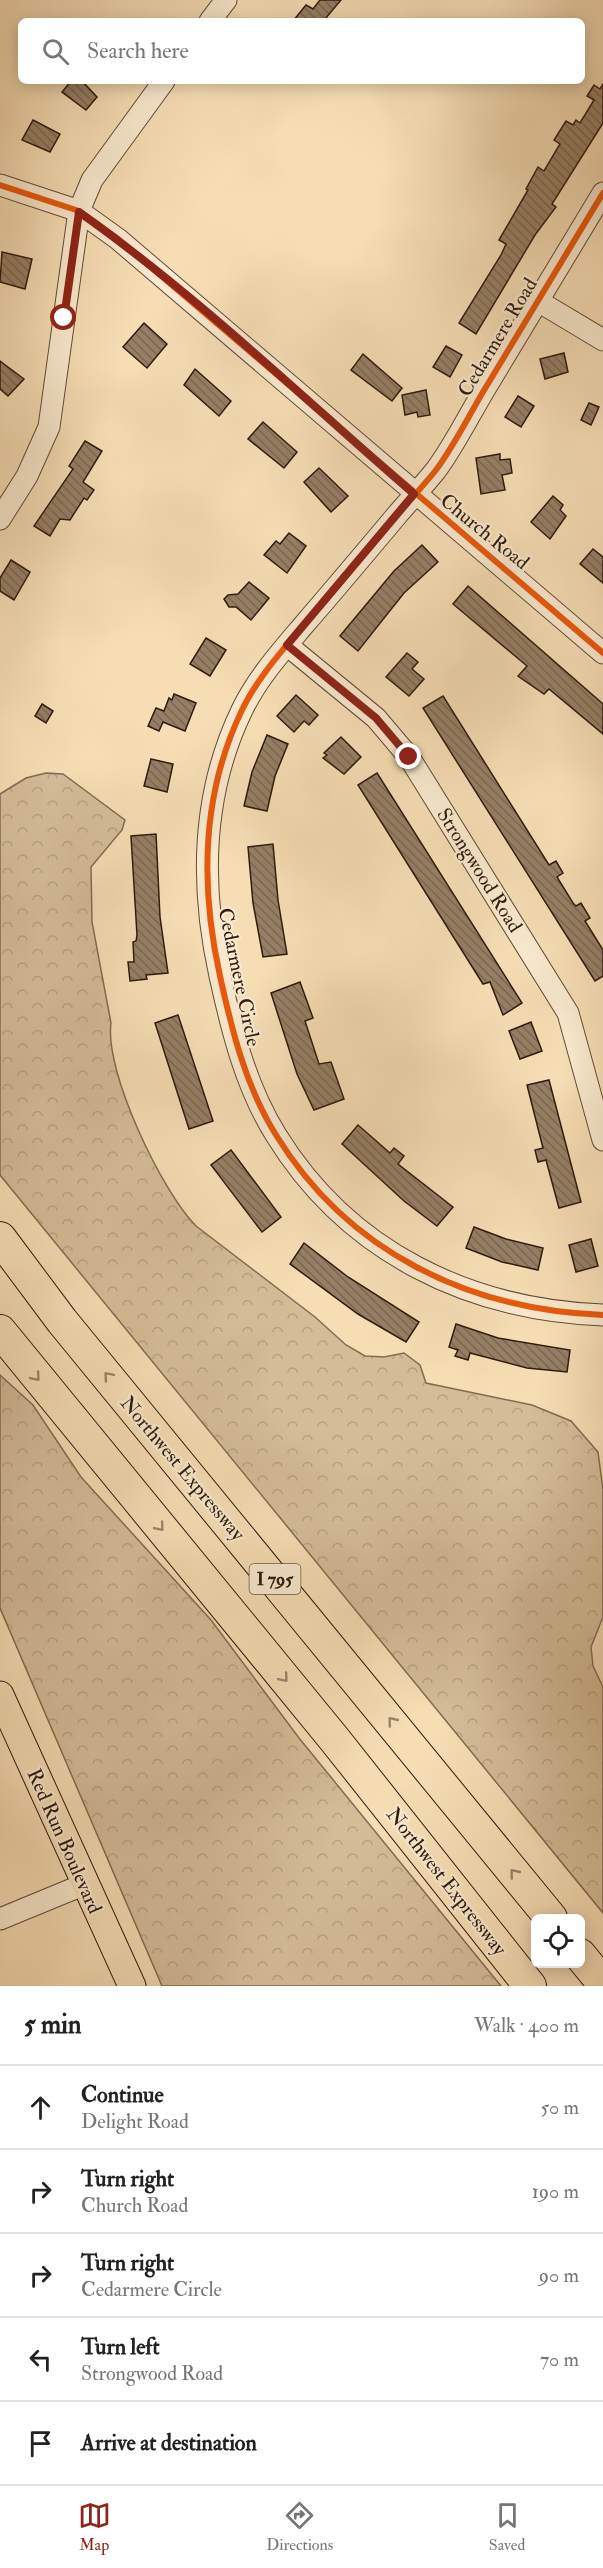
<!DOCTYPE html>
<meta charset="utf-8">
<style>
body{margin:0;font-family:"IM FELL Double Pica",serif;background:#f2f2f2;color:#222}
.controls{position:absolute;right:18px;bottom:18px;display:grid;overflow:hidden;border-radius:9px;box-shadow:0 3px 15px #0003}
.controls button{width:54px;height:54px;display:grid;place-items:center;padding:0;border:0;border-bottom:2px solid #e0e0e0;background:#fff;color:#222;font:30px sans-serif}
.stop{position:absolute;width:18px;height:18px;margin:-14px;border:4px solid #8f2418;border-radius:50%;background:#fff}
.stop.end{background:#8f2418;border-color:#fff;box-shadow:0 2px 6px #0008}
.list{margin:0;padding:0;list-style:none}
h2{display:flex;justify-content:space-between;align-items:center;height:78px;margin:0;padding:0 24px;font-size:26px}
h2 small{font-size:20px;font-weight:400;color:#767676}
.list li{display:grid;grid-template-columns:39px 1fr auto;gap:18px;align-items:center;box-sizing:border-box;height:84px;padding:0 24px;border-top:2px solid #e0e0e0}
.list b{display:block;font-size:22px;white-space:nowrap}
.list p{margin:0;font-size:20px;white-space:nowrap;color:#767676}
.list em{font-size:20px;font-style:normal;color:#767676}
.icon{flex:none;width:33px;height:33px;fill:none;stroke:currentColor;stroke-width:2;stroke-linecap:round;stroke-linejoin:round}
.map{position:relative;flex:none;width:603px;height:1986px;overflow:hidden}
.search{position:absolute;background:#fff;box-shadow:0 3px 15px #0003;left:18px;right:18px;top:18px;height:66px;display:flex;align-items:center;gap:15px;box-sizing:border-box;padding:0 21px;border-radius:9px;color:#767676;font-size:22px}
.sheet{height:498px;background:#fff}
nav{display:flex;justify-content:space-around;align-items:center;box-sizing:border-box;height:84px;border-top:2px solid #e0e0e0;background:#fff;font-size:16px;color:#767676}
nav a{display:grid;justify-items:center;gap:3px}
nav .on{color:#8f2418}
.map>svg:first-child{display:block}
.forest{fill:url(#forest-crowns);stroke:#826b54;stroke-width:1.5}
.building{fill:url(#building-back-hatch);stroke:#2f1a0f;stroke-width:1.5}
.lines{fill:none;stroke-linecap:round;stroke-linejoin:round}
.minor-casing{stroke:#614b38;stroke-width:23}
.major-casing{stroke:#2f1a0f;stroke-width:29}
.highway-casing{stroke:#2f1a0f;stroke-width:34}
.minor{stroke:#f9e9ce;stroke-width:21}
.major{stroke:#f6ddb4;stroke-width:27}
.highway{stroke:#f6ddb4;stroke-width:32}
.cycleway-casing{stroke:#f9e9ce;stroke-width:10}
.cycleway{stroke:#e8590c;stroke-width:6}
.oneway{stroke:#9c856a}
.route{stroke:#8f2418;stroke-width:8}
.labels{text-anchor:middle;stroke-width:4.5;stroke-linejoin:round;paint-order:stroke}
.shield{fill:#f9e9ce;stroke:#6c5848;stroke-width:1.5}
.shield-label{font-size:18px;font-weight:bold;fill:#2f1a0f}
.street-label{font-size:20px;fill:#2f1a0f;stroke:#f9e9ce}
</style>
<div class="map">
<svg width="603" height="1986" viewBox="0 0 603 1986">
<defs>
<pattern id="forest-crowns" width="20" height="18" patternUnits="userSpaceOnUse" patternTransform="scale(1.5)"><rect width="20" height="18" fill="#d4bc98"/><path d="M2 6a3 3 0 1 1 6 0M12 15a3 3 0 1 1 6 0" fill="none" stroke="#b6a182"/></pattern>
<pattern id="building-back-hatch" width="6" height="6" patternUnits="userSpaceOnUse" patternTransform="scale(1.5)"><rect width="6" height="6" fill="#967f65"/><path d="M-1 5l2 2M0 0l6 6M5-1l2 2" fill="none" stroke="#7b6752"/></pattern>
</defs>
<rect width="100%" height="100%" fill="#f6ddb4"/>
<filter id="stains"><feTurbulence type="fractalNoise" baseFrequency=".00333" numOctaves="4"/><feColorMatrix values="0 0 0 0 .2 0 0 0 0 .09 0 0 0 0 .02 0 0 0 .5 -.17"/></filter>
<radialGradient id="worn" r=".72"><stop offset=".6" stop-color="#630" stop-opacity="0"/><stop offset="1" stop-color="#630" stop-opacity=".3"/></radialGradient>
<g class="forest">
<path d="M46,773L63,774L125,820L122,830L91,867L92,922L111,1023C104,1071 162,1192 196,1226L315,1317L346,1345L365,1356L384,1357L404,1353L420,1365L426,1383L532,1405L571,1421L598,1452L603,1490V1617L591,1647L593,1666L603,1687V1913L0,1175V794L26,778Z"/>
<polygon points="0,1375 33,1405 81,1477 211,1620 299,1738 501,1986 162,1986 0,1608"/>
</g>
<g class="building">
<polygon points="320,0 341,0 325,19 328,21 293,21 306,5 313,9"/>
<polygon points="71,81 82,81 97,97 86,110 62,92"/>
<polygon points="603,84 603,123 552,204 556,207 535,235 476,334 459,323 501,255 506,244 499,240 528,190 526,189 538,167 544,171 560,144 554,140 566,121 573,125 576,120 580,123 594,100 587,96 594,85 600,89"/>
<polygon points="33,120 60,134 50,152 22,140"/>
<polygon points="2,252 32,259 25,289 0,282"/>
<polygon points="144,323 167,344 147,368 123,347"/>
<polygon points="446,346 462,355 450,377 433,367"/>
<polygon points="564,353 568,372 545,379 540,359"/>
<polygon points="363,354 402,388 392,401 351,370"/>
<polygon points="0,361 24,379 8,396 0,389"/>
<polygon points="195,369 231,401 219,416 184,385"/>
<polygon points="426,390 430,415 418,417 417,412 405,415 402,395"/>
<polygon points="518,396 534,406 521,427 505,417"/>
<polygon points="589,403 599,407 591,425 581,420"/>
<polygon points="263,422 297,452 284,468 248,439"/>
<polygon points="85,441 102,451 83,482 94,490 87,500 84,498 70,520 60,519 50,536 34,526 73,469 69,466"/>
<polygon points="500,454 500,460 510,459 512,473 502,475 505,490 481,494 476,458"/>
<polygon points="319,468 348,496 331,512 304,482"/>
<polygon points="553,496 563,505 560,510 566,516 550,539 531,522"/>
<polygon points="289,533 306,546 287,573 264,555 276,541 280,544"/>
<polygon points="422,545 438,562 404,593 358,651 340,636 394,571"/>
<polygon points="593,549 603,557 603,583 580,564"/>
<polygon points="11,560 30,572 14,600 0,591 0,578"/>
<polygon points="249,582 269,598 251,620 236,607 229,607 224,599 228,595 238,594"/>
<polygon points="468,586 603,704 603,734 549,689 544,694 518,676 527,666 453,604"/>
<polygon points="206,638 226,650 210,676 190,664"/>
<polygon points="407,653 418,662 412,669 424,679 409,696 386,677"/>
<polygon points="174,694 196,703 185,731 163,722 159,731 148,726 156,708 164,711 169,698 172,700"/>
<polygon points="296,695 318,715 309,725 304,721 294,732 277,716"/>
<polygon points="443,696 549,865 556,861 563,873 557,877 573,903 576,906 581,903 590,918 585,921 603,950 603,976 595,981 423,708"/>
<polygon points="42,704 53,711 46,723 35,716"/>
<polygon points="267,735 288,744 275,776 267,811 244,806 252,772"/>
<polygon points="341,737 361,757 344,774 323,758 327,755 324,753"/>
<polygon points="151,759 173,764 167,792 144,786"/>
<polygon points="377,773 522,1003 503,1015 490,982 483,984 358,785"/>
<polygon points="156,834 160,917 168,973 146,975 147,979 130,981 128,962 134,962 133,942 136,941 137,935 131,836"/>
<polygon points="273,844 278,900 287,954 263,957 253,903 248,847"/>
<polygon points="300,982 313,1018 305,1021 319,1064 331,1062 344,1099 314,1110 297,1074 271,993"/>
<polygon points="178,1015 213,1121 189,1129 155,1023"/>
<polygon points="531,1022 542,1051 520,1059 509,1031"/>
<polygon points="549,1080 581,1202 559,1208 546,1160 538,1162 535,1150 543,1148 527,1085"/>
<polygon points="358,1125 390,1153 394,1148 404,1156 398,1164 453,1207 437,1226 404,1201 342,1144"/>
<polygon points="231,1150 281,1217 262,1232 211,1165"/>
<polygon points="474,1227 506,1239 543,1248 538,1270 502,1262 466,1248"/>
<polygon points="591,1239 598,1266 576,1272 569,1245"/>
<polygon points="304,1243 348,1277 419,1322 406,1342 358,1314 290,1264"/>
<polygon points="456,1324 498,1338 570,1350 567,1372 527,1368 470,1353 468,1360 455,1356 458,1350 449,1347"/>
</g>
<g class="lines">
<defs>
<g id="minor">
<polyline points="210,21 226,0"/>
<polyline points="0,185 79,211 118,239 603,653"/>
<path d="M603,193C565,256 527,319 489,382C471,411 456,443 436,470C424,485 410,500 397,515C366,552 334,590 302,627C280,653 257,679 242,710C201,795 200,886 220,976C232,1031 246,1087 276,1135C348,1252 469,1310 603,1315"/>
<polyline points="538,301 603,340"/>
<polyline points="0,519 27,476 49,427 79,211 92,180 164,81"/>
<polyline points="287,645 376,718 409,757 568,1013 603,1140"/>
<polyline points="0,1919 85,1884"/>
</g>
<polyline id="major" points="0,1695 132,1986"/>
<g id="highway">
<polyline points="0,1238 62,1321 551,1918"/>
<polyline points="0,1331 335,1740 530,1986"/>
<polyline points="580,1955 603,1983"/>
</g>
</defs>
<use href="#minor" class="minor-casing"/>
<use href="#major" class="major-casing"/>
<use href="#highway" class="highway-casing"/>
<use href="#minor" class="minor"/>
<use href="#major" class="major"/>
<use href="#highway" class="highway"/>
<defs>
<g id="cycleway">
<polyline points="0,185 79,211 118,239 603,653"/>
<path d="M603,193C565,256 527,319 489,382C471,411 456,443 436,470C424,485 410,500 397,515C366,552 334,590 302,627C280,653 257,679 242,710C201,795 200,886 220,976C232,1031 246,1087 276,1135C348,1252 469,1310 603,1315"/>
</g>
</defs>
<use href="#cycleway" class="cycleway-casing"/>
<use href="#cycleway" class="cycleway"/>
</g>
<defs><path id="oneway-chevron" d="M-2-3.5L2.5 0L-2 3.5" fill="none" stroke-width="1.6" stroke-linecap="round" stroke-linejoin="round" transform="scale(1.5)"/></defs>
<g class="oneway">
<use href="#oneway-chevron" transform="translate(108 1376) rotate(-130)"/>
<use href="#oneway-chevron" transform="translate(36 1377) rotate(50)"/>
<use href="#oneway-chevron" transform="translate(160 1527) rotate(50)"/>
<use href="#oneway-chevron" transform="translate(284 1678) rotate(50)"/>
<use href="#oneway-chevron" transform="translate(392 1721) rotate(-129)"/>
<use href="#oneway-chevron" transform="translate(514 1873) rotate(-129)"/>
</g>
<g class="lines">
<path class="route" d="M64,318L79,212C198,296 304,399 414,494L287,645L376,718L409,757"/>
</g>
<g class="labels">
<rect class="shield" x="249.5" y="1564" width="51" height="30" rx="4.5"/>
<g class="shield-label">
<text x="275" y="1585">I 795</text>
</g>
<g class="street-label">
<text transform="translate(497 337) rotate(-59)" y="7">Cedarmere Road</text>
<text transform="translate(485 531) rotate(39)" y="7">Church Road</text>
<text transform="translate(480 870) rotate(58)" y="7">Strongwood Road</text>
<text transform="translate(240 977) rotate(78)" y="7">Cedarmere Circle</text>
<text transform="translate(183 1468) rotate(50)" y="7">Northwest Expressway</text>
<text transform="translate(65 1841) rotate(66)" y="7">Red Run Boulevard</text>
<text transform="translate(447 1881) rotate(52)" y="7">Northwest Expressway</text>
</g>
</g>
<rect width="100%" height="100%" filter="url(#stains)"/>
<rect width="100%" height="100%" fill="url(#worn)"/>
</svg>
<div class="controls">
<button><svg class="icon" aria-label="locate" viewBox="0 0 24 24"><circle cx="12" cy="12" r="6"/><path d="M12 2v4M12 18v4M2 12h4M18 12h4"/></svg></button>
</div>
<div class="stop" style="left:64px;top:318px"></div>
<div class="stop end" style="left:409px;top:757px"></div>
<div class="search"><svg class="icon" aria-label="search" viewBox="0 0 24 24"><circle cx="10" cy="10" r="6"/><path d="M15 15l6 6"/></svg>Search here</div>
</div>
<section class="sheet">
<h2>5 min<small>Walk · 400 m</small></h2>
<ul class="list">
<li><svg class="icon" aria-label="ahead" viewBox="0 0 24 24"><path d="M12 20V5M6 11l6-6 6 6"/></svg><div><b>Continue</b><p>Delight Road</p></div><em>50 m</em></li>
<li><svg class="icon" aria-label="right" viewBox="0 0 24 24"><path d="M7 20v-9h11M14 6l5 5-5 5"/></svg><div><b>Turn right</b><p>Church Road</p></div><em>190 m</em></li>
<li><svg class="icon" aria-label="right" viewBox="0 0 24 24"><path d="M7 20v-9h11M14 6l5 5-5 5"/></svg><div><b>Turn right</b><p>Cedarmere Circle</p></div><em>90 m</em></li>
<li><svg class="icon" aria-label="left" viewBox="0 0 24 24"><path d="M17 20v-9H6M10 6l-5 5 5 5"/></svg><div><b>Turn left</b><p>Strongwood Road</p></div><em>70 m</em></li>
<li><svg class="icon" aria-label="arrive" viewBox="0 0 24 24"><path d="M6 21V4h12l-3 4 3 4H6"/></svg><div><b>Arrive at destination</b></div></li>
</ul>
</section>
<nav>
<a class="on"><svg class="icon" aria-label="map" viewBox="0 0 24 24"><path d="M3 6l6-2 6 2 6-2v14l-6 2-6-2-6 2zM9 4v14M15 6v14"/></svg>Map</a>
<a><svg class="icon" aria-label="directions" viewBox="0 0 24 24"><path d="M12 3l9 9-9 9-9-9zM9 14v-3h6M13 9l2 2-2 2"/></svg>Directions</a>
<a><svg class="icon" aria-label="saved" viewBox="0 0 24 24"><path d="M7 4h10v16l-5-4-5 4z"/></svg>Saved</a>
</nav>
